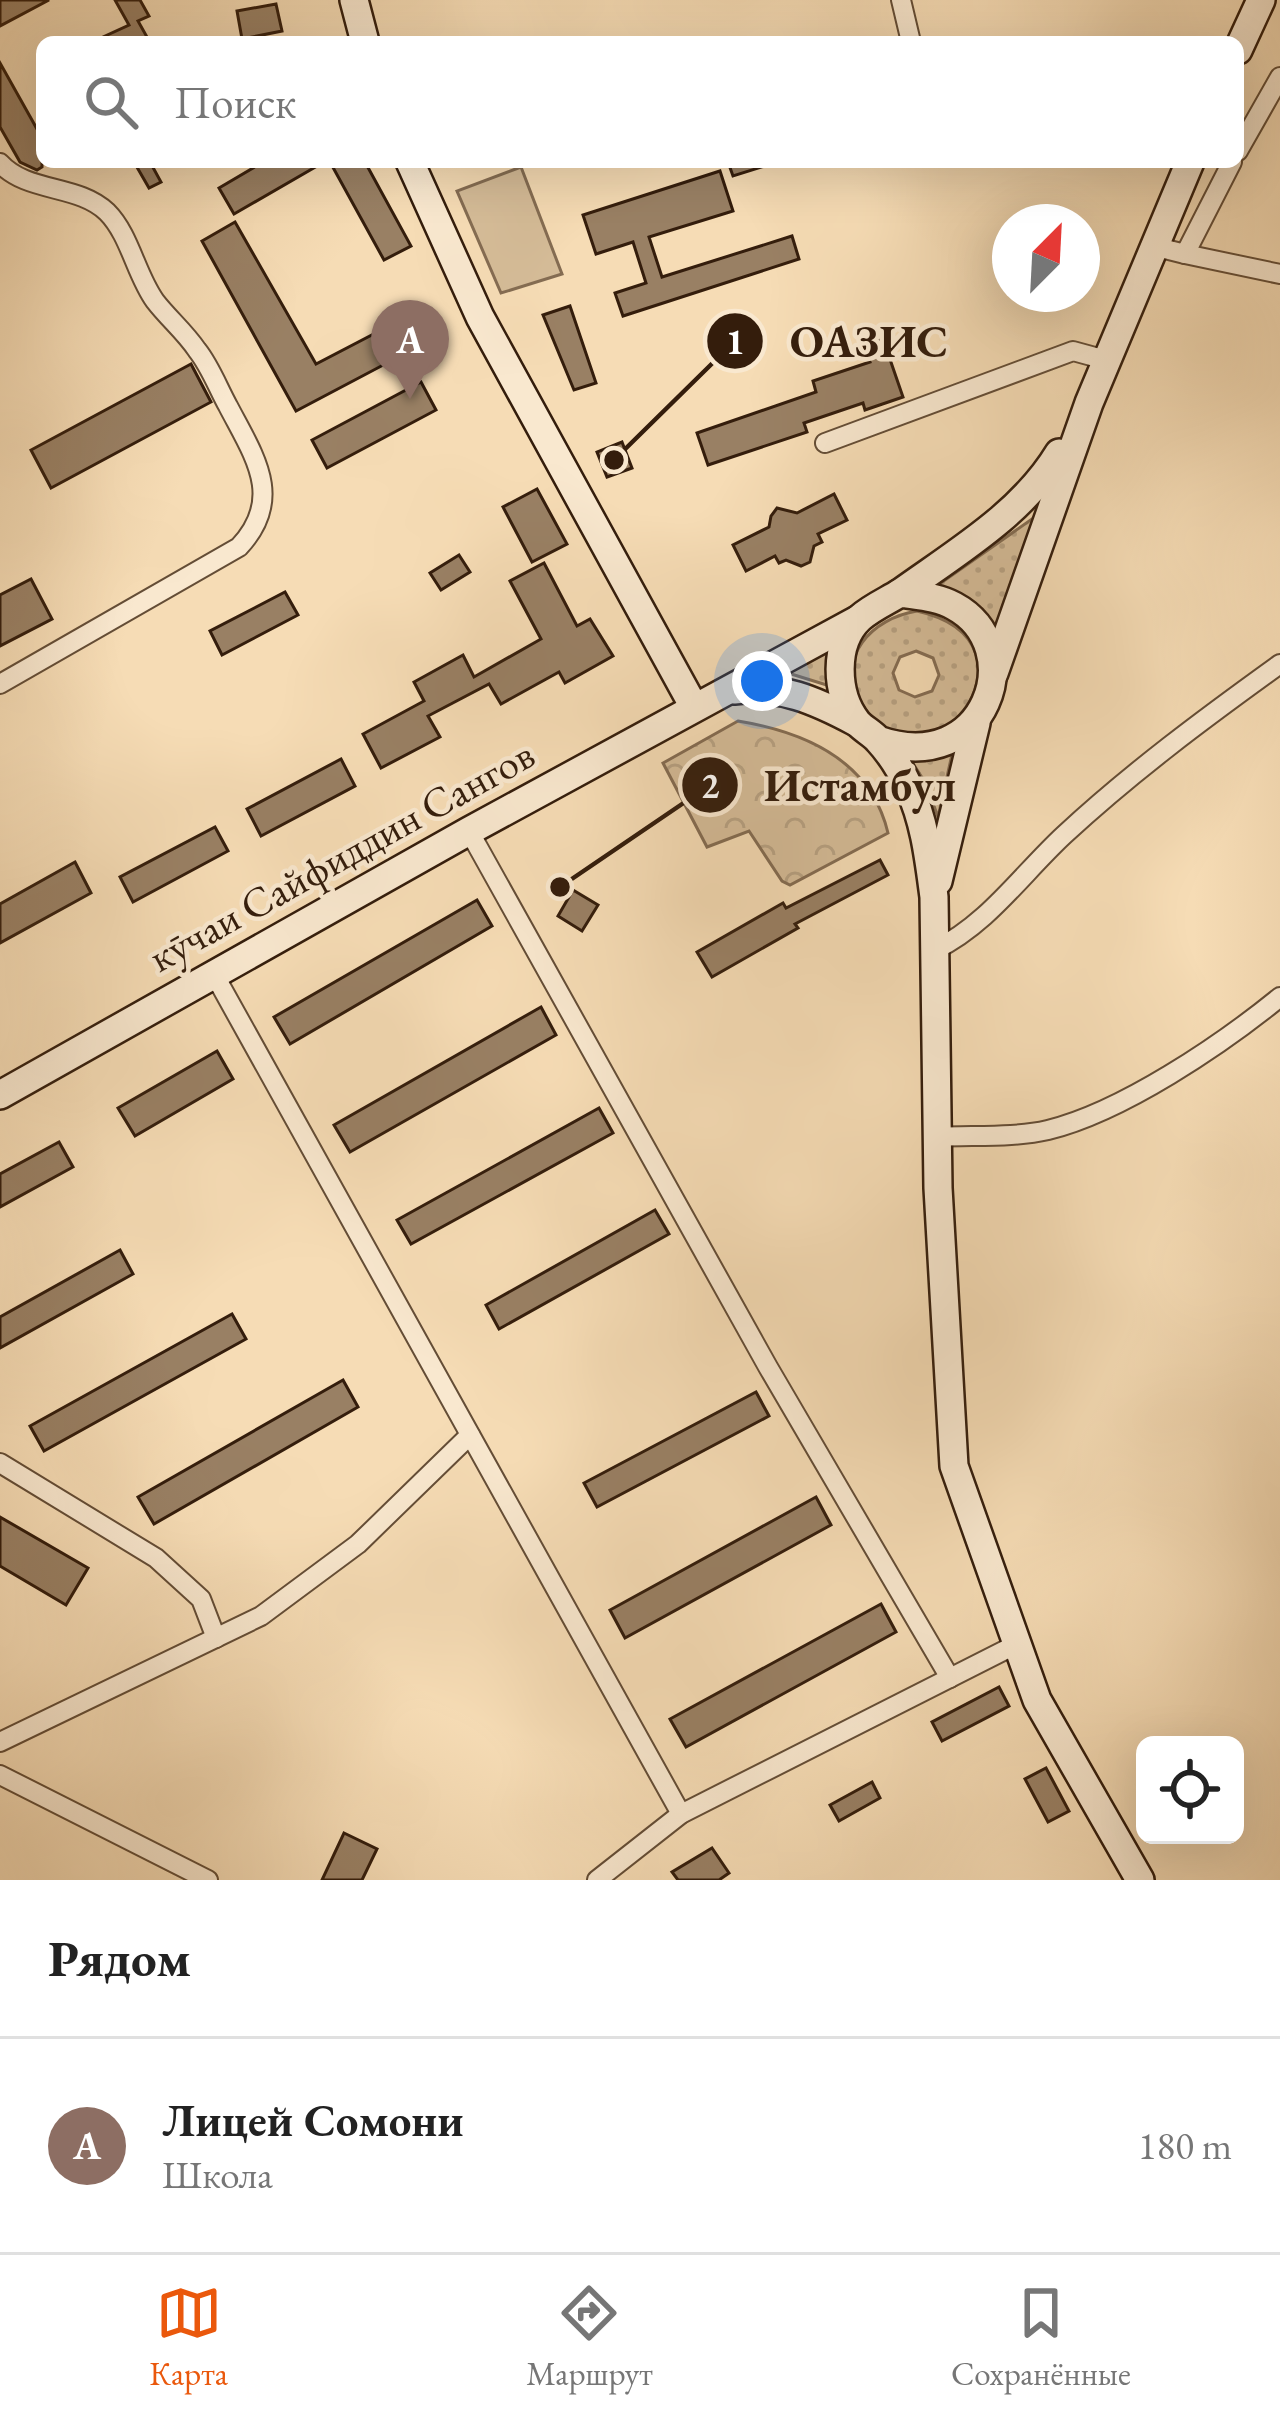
<!DOCTYPE html>
<html lang="ru">
<meta charset="utf-8">
<style>
body{margin:0;font-family:"EB Garamond",serif;background:#f6f6f6;color:#222}
.controls{position:absolute;right:36px;bottom:36px;display:grid;overflow:hidden;border-radius:18px;box-shadow:0 12px 48px #0002}
.controls button{width:108px;height:108px;display:grid;place-items:center;padding:0;border:0;border-bottom:3px solid #e0e0e0;background:#fff;color:#222;font:60px sans-serif}
.compass{position:absolute;left:992px;top:204px;width:108px;height:108px;border-radius:50%;background:#fff;box-shadow:0 12px 48px #0002;rotate:24deg}
.you{position:absolute;left:762px;top:681px;width:42px;height:42px;margin:-30px;border:9px solid #fff;border-radius:50%;background:#1a73e8;box-shadow:0 0 0 18px #1a73e833}
.badge{display:grid;place-items:center;width:78px;height:78px;border-radius:50%;background:#ea580c;color:#fff;font-size:39px;font-weight:700}
.pin{position:absolute;translate:-50% -99px;filter:drop-shadow(0 3px 6px #0008)}
.pin::after{content:'';position:absolute;top:63px;width:42px;height:36px;background:inherit;clip-path:polygon(0 0,100% 0,50% 100%)}
.list{margin:0;padding:0;list-style:none}
h2{display:flex;justify-content:space-between;align-items:center;height:156px;margin:0;padding:0 48px;font-size:51px}
h2 small{font-size:39px;font-weight:400;color:#767676}
.list li{display:grid;grid-template-columns:78px 1fr auto;gap:36px;align-items:center;box-sizing:border-box;height:216px;padding:0 48px;border-top:3px solid #e0e0e0}
.list b{display:block;font-size:45px;white-space:nowrap}
.list p{margin:0;font-size:39px;white-space:nowrap;color:#767676}
.list em{font-size:39px;font-style:normal;color:#767676}
.icon{flex:none;width:66px;height:66px;fill:none;stroke:currentColor;stroke-width:2;stroke-linecap:round;stroke-linejoin:round}
.map{position:relative;flex:none;width:1280px;height:1880px;overflow:hidden}
.search{position:absolute;background:#fff;box-shadow:0 12px 48px #0002;left:36px;right:36px;top:36px;height:132px;display:flex;align-items:center;gap:30px;box-sizing:border-box;padding:0 42px;border-radius:18px;color:#767676;font-size:45px}
.sheet{height:372px;background:#fff}
nav{display:flex;justify-content:space-around;align-items:center;box-sizing:border-box;height:168px;border-top:3px solid #e0e0e0;background:#fff;font-size:33px;color:#767676}
nav a{display:grid;justify-items:center;gap:6px}
nav .on{color:#ea580c}
.map>svg:first-child{display:block}
.grass{fill:url(#grass-dots);stroke:#846c52;stroke-width:3;fill-rule:evenodd}
.forest{fill:url(#forest-crowns);stroke:#846c52;stroke-width:3}
.garden{fill:#d5bc98;stroke:#846c52;stroke-width:3}
.building{fill:#998064;stroke:#341d0c;stroke-width:3}
.lines{fill:none;stroke-linecap:round;stroke-linejoin:round}
.street-casing{stroke:#644d36;stroke-width:22}
.secondary-casing{stroke:#341d0c;stroke-width:32}
.street{stroke:#f9e8cf;stroke-width:18}
.secondary{stroke:#f9e8cf;stroke-width:27}
.labels{text-anchor:middle;stroke-width:9;stroke-linejoin:round;paint-order:stroke}
.street-label{font-size:42px;fill:#341d0c;stroke:#f9e8cf}
.leader{fill:none;stroke:#341d0c;stroke-width:4.5}
.callout-dot{fill:#341d0c;stroke:#f9e8cf;stroke-width:4.5}
.mark-label{font-size:36px;text-anchor:middle;font-weight:bold;fill:#fff}
.callout-label{font-size:45px;text-anchor:middle;font-weight:bold;fill:#341d0c;stroke:#f9e8cf;stroke-width:9;stroke-linejoin:round;paint-order:stroke}
</style>
<div class="map">
<svg width="1280" height="1880" viewBox="0 0 1280 1880">
<defs>
<pattern id="grass-dots" width="8" height="8" patternUnits="userSpaceOnUse" patternTransform="scale(3)"><rect width="8" height="8" fill="#d5bc98"/><path d="M2 2h.1M6 6h.1" fill="none" stroke="#b7a182" stroke-width="1.8" stroke-linecap="round"/></pattern>
<pattern id="forest-crowns" width="20" height="18" patternUnits="userSpaceOnUse" patternTransform="scale(3)"><rect width="20" height="18" fill="#d5bc98"/><path d="M2 6a3 3 0 1 1 6 0M12 15a3 3 0 1 1 6 0" fill="none" stroke="#b7a182"/></pattern>
</defs>
<rect width="100%" height="100%" fill="#f6dcb5"/>
<filter id="stains"><feTurbulence type="fractalNoise" baseFrequency=".00167" numOctaves="4"/><feColorMatrix values="0 0 0 0 .2 0 0 0 0 .09 0 0 0 0 .02 0 0 0 .5 -.17"/></filter>
<radialGradient id="worn" r=".72"><stop offset=".6" stop-color="#630" stop-opacity="0"/><stop offset="1" stop-color="#630" stop-opacity=".3"/></radialGradient>
<g class="grass">
<path d="M1042,512L995,633C980,608 966,596 938,585Z"/>
<path d="M917,611C1055,642 926,808 862,704C833,657 873,618 917,611ZM916,651L933,658L939,675L932,691L915,697L899,690L893,673L900,657Z"/>
<polygon points="834,647 833,687 788,673"/>
<polygon points="953,750 938,817 926,784 909,757 932,757"/>
</g>
<path class="forest" d="M738,721C805,732 871,761 888,833L790,885L782,881L749,831L707,847L663,763Z"/>
<polygon class="garden" points="521,167 562,274 501,293 457,191"/>
<g class="building">
<polygon points="0,0 49,0 0,26"/>
<polygon points="115,0 140,0 149,16 138,21 147,37 137,42 92,42 129,25"/>
<polygon points="276,4 282,31 242,39 237,11"/>
<polygon points="0,63 42,138 42,167 37,170 20,162 0,127"/>
<polygon points="134,162 150,162 161,182 149,188"/>
<polygon points="263,162 324,162 234,214 219,188"/>
<polygon points="330,162 365,162 411,246 384,260"/>
<polygon points="728,162 768,162 768,165 733,176"/>
<polygon points="720,171 733,211 649,237 662,277 792,236 799,259 623,316 615,293 646,283 633,242 596,254 583,215"/>
<polygon points="235,222 316,364 391,325 406,353 296,411 202,241"/>
<polygon points="570,306 596,383 574,390 543,315"/>
<polygon points="883,339 903,397 865,410 863,403 804,423 807,432 708,465 697,433 816,392 813,381 870,362 864,346"/>
<polygon points="191,364 211,402 51,488 31,450"/>
<polygon points="421,382 436,410 327,468 312,440"/>
<polygon points="622,442 632,468 607,477 597,452"/>
<polygon points="537,489 567,544 532,562 503,507"/>
<polygon points="834,494 847,520 818,534 822,542 814,546 810,562 801,566 786,560 779,563 775,556 746,571 733,545 769,527 771,516 777,508 797,513"/>
<polygon points="459,555 470,572 441,590 430,573"/>
<polygon points="544,563 577,626 590,619 613,656 565,683 559,672 501,704 489,684 428,716 440,737 381,768 363,734 424,701 414,682 463,655 474,677 541,639 510,581"/>
<polygon points="31,579 52,619 0,646 0,595"/>
<polygon points="285,592 298,615 222,655 210,631"/>
<polygon points="341,759 355,786 261,836 247,809"/>
<polygon points="215,827 228,851 133,902 120,877"/>
<polygon points="880,860 888,875 795,924 798,928 712,977 697,952 783,903 786,908"/>
<polygon points="75,862 91,893 0,943 0,904"/>
<polygon points="573,890 598,905 582,931 558,916"/>
<polygon points="477,900 492,926 290,1044 274,1017"/>
<polygon points="541,1007 556,1035 350,1152 334,1125"/>
<polygon points="217,1051 233,1079 135,1136 118,1108"/>
<polygon points="599,1108 613,1133 411,1244 397,1220"/>
<polygon points="59,1142 73,1167 0,1207 0,1174"/>
<polygon points="655,1210 669,1234 499,1329 486,1305"/>
<polygon points="120,1250 133,1274 0,1348 0,1317"/>
<polygon points="232,1314 246,1339 44,1451 30,1426"/>
<polygon points="343,1380 358,1407 154,1524 138,1497"/>
<polygon points="756,1392 769,1416 597,1507 584,1483"/>
<polygon points="816,1497 831,1525 625,1638 610,1610"/>
<polygon points="0,1517 88,1568 66,1605 0,1566"/>
<polygon points="881,1604 896,1632 686,1747 670,1719"/>
<polygon points="999,1687 1009,1706 942,1741 932,1722"/>
<polygon points="1046,1768 1069,1811 1048,1822 1025,1779"/>
<polygon points="872,1782 880,1798 839,1821 830,1805"/>
<polygon points="344,1833 377,1849 362,1880 322,1880"/>
<polygon points="712,1848 729,1873 719,1880 678,1880 672,1872"/>
</g>
<g class="lines">
<defs>
<g id="street">
<polyline points="901,0 911,42"/>
<polyline points="1238,151 1280,77"/>
<path d="M0,163C27,193 78,184 107,212C130,235 136,275 155,301C168,318 185,332 197,350C210,366 218,388 228,406C254,456 285,498 239,547L0,684"/>
<polyline points="1153,246 1185,254 1232,162"/>
<polyline points="1185,254 1280,274"/>
<polyline points="825,443 1073,351 1106,360"/>
<polyline points="469,831 768,1367 950,1678"/>
<path d="M935,950C988,924 1021,875 1064,835C1132,772 1205,718 1280,664"/>
<polyline points="214,974 681,1814"/>
<path d="M937,1137C973,1135 1014,1138 1048,1130C1122,1112 1221,1045 1280,997"/>
<polyline points="0,1463 156,1558 201,1599 216,1638"/>
<polyline points="0,1742 261,1616 358,1544 470,1435"/>
<polyline points="0,1775 208,1880"/>
<polyline points="597,1880 681,1814 1017,1644"/>
</g>
<g id="secondary">
<polyline points="354,0 365,42"/>
<polyline points="1238,50 1261,0"/>
<polyline points="410,162 480,317 694,707"/>
<path d="M900,593C957,552 1022,514 1059,453"/>
<polyline points="994,673 1089,403 1190,162"/>
<path d="M734,690C780,685 815,700 856,722"/>
<path d="M878,740C987,778 1030,647 954,606C938,597 918,596 900,593C887,601 871,608 860,618C833,643 835,694 857,722C863,729 872,733 878,740C890,753 902,772 909,788C925,822 929,860 934,897L938,1188L954,1466L1037,1700L1140,1880"/>
<polyline points="938,881 976,723"/>
<polyline points="0,1095 469,831 857,620"/>
</g>
</defs>
<use href="#street" class="street-casing"/>
<use href="#secondary" class="secondary-casing"/>
<use href="#street" class="street"/>
<use href="#secondary" class="secondary"/>
</g>
<g class="labels">
<g class="street-label">
<text transform="translate(341 855) rotate(-29)" y="15">кӯчаи Сайфиддин Сангов</text>
</g>
</g>
<path class="leader" d="M614 460L735 341M560 887L710 785"/>
<g class="callout-dot">
<circle cx="614" cy="460" r="12"/>
<circle cx="560" cy="887" r="12"/>
<circle cx="735" cy="341" r="30"/>
<circle cx="710" cy="785" r="30"/>
</g>
<g class="mark-label">
<text x="735" y="354">1</text>
<text x="710" y="798">2</text>
</g>
<g class="callout-label">
<text x="869" y="357">ОАЗИС</text>
<text x="860" y="801">Истамбул</text>
</g>
<rect width="100%" height="100%" filter="url(#stains)"/>
<rect width="100%" height="100%" fill="url(#worn)"/>
</svg>
<div class="controls">
<button><svg class="icon" aria-label="locate" viewBox="0 0 24 24"><circle cx="12" cy="12" r="6"/><path d="M12 2v4M12 18v4M2 12h4M18 12h4"/></svg></button>
</div>
<svg class="compass" viewBox="-18 -18 36 36"><path d="M0-13l5 13h-10z" fill="#e53935"/><path d="M0 13l5-13h-10z" fill="#767676"/></svg>
<div class="you"></div>
<div class="pin badge" style="left:410px;top:399px;background:#8d6e63">A</div>
<div class="search"><svg class="icon" aria-label="search" viewBox="0 0 24 24"><circle cx="10" cy="10" r="6"/><path d="M15 15l6 6"/></svg>Поиск</div>
</div>
<section class="sheet">
<h2>Рядом<small></small></h2>
<ul class="list">
<li><span class="badge" style="background:#8d6e63">A</span><div><b>Лицей Сомони</b><p>Школа</p></div><em>180 m</em></li>
</ul>
</section>
<nav>
<a class="on"><svg class="icon" aria-label="map" viewBox="0 0 24 24"><path d="M3 6l6-2 6 2 6-2v14l-6 2-6-2-6 2zM9 4v14M15 6v14"/></svg>Карта</a>
<a><svg class="icon" aria-label="directions" viewBox="0 0 24 24"><path d="M12 3l9 9-9 9-9-9zM9 14v-3h6M13 9l2 2-2 2"/></svg>Маршрут</a>
<a><svg class="icon" aria-label="saved" viewBox="0 0 24 24"><path d="M7 4h10v16l-5-4-5 4z"/></svg>Сохранённые</a>
</nav>
